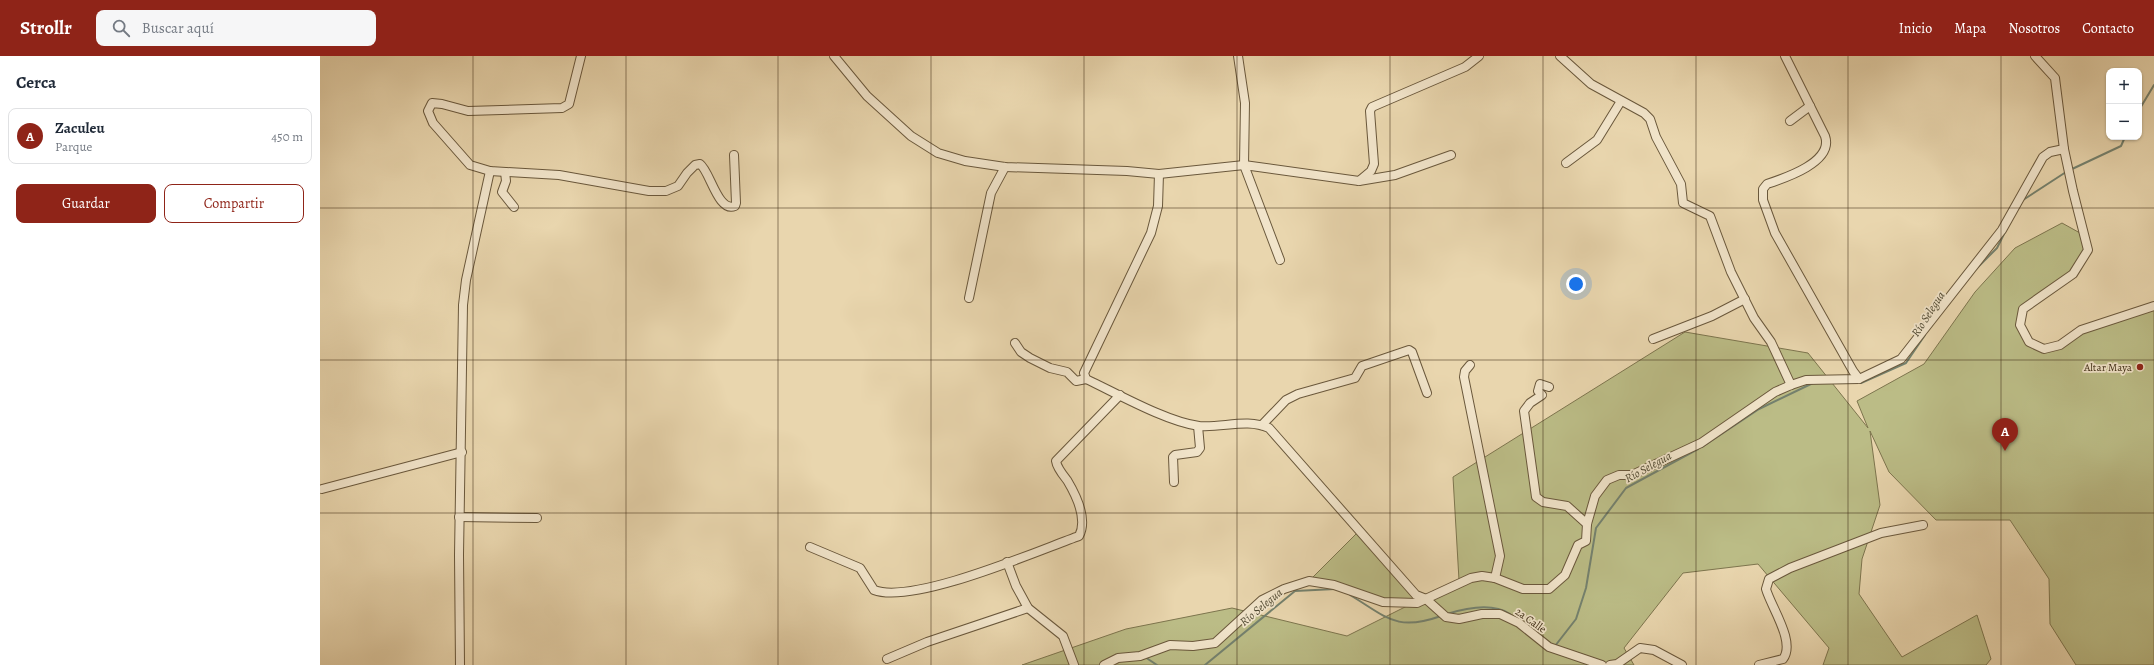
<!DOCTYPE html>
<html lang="es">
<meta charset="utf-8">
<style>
body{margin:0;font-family:Alegreya,serif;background:#f6f6f7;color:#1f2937}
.controls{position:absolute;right:12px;top:12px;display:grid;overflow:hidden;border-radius:8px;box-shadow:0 1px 3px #0004}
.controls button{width:36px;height:36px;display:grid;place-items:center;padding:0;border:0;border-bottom:1px solid #e0e1e3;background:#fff;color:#1f2937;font:20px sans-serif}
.you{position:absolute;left:1256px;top:228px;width:14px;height:14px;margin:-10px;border:3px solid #fff;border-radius:50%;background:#1a73e8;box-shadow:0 0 0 6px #1a73e833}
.badge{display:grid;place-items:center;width:26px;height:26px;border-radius:50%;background:#8f2418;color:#fff;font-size:13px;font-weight:700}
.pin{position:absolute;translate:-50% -33px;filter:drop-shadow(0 1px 2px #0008)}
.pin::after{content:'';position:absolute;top:21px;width:14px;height:12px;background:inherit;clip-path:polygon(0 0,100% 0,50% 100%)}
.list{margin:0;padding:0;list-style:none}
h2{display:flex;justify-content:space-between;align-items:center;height:52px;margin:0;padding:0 16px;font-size:17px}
h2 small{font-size:13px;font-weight:400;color:#747a83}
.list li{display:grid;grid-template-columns:26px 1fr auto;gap:12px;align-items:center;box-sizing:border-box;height:56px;margin:0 8px 8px;padding:0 8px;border:1px solid #e0e1e3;border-radius:8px}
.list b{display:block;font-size:15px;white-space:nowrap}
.list p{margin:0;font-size:13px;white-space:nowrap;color:#747a83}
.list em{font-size:13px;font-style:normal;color:#747a83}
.actions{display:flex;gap:8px;padding:12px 16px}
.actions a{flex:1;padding:9px 0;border:1px solid #8f2418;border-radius:8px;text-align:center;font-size:14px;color:#8f2418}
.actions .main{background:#8f2418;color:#fff}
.icon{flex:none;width:22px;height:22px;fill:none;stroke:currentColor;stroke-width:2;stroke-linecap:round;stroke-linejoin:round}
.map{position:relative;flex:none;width:1834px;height:609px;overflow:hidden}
header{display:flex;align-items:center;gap:24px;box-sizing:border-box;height:56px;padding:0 20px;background:#8f2418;color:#fff}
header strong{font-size:19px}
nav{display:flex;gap:22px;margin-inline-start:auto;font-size:14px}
.search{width:280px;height:36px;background:#f6f6f7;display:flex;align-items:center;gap:10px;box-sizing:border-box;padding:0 14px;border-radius:8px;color:#747a83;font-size:15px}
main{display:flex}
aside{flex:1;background:#fff}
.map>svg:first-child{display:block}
.green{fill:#bbbc86;stroke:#7d754e}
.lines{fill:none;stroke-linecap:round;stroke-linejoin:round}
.stream{stroke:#74816e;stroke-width:2}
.minor-casing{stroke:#6a583c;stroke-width:10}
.minor{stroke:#f1e4ca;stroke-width:8}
.grid{fill:none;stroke:#3f2e16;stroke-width:1;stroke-opacity:0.55}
.poi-dot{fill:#8f2418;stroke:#f1e4ca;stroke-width:1.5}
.labels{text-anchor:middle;stroke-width:3.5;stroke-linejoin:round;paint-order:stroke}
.poi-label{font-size:11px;fill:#3f2e16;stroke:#f1e4ca;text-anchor:end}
.street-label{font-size:11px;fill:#3f2e16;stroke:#f1e4ca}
.water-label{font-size:12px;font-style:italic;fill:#514a33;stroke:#f1e4ca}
</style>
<header>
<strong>Strollr</strong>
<div class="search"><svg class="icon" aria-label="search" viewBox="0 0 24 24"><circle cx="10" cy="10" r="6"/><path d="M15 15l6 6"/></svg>Buscar aquí</div>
<nav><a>Inicio</a><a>Mapa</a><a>Nosotros</a><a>Contacto</a></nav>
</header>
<main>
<aside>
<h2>Cerca<small></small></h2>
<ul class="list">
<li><span class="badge">A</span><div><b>Zaculeu</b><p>Parque</p></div><em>450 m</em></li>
</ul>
<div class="actions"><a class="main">Guardar</a><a>Compartir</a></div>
</aside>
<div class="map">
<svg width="1834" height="609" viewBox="0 0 1834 609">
<rect width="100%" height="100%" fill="#e9d6ae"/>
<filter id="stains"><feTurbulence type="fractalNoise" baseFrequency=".005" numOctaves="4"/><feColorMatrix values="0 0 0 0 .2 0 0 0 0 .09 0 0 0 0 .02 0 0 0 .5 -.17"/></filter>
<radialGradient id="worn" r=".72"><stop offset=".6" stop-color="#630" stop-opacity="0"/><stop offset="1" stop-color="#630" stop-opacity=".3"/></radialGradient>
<g class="green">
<path d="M1742,167L1760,177L1764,194L1753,218L1703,253C1698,276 1703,283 1724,293L1761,274L1834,250V609H1756L1730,568L1729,523L1690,464H1616L1569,416L1550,375L1560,449L1542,503L1539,538L1582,601L1657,559L1671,603L1666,609H1503L1509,592L1438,508L1363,517L1304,592L1314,609H702L806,573L912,552L1027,580L1139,524L1133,421L1365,276L1488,297L1548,372L1537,345L1604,308L1655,236L1695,192Z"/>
<polygon points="1040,474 1096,539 1093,545 1065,546 989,525"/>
</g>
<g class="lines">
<g class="stream">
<polyline points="1819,54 1834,29"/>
<polyline points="1750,114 1801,90 1805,81"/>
<polyline points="1703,144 1746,116"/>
<polyline points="1656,213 1677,192 1685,176"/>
<polyline points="1537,327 1541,327 1586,307 1605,279"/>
<polyline points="1382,391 1439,353 1493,327"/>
<path d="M1030,539C1067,561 1076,576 1121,560"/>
<path d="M1127,558C1146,552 1173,547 1190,558"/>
<polyline points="1235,590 1256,563 1266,532 1276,472 1306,432 1378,393"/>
<polyline points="825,601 837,609"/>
<polyline points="885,609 975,535 1015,533"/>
</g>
<defs>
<g id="minor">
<path d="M261,0L249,48L242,52L148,55L122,48L112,47L108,55L113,67L150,109L170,115L239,119L329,135H346L358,130L367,117L375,109L380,108C390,115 398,157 415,150L416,147L414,99"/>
<polyline points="514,0 547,40 591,80 618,97 645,105 685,111 807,115 839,118 924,109 1039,125 1075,119 1131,99"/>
<polyline points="918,0 925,47 924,109 960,204"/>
<polyline points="1240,0 1271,28 1324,57 1330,63 1336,81 1361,128 1363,147 1390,160 1411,216 1434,262 1451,286 1471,329"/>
<path d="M1465,0L1505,80C1514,106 1465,122 1447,128L1443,133V144L1455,177L1533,315L1539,323"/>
<polyline points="1715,0 1735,22 1744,93 1753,135 1768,194 1753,218 1703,253 1700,269 1709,286 1724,293 1740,289 1761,274 1834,250"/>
<polyline points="1470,65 1490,50"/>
<polyline points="1246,107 1277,84 1301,45"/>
<polyline points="185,116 186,125 182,136 194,151"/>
<path d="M839,118L838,150L831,177L764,317L766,323C796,337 847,366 879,370C903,372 927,362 949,372L1096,539L1106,543L1126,561L1139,563L1162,558H1180L1199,567L1229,591L1282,609"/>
<polyline points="1039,125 1051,115 1054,108 1050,55 1052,51 1145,11 1159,0"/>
<polyline points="649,242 671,137 685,111"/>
<polyline points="1333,283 1392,260 1425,243"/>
<polyline points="695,287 701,296 710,302 730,312 747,316 756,325 766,323"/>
<polyline points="1150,309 1145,315 1144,321 1180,500 1175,522"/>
<polyline points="1229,331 1220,328 1218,335 1222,339 1210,347 1204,355 1216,441 1223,446 1247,450 1267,468"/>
<polyline points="942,369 966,344 978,338 1035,322 1042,310 1089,294 1092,296 1107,337"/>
<polyline points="854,426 853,401 855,399 877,396 880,392 878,370"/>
<polyline points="2,433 142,396"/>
<polyline points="139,461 217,462"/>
<path d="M490,491L540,512L554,534C593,549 717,495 759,480C768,463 756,439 747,424C743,419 737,412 736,405L800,339"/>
<polyline points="687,506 696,530 708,552 743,580 754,609"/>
<polyline points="567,603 607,586 708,552"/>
<polyline points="140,609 139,499 143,249 146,224 170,115"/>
<polyline points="784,609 798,602 820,600 850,589 873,590 895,587 942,544 964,533 989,525 1014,529 1063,546 1097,547 1151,522 1162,520 1175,522 1203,533 1229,533 1245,519 1258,489 1266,485 1267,468 1275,440 1287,424 1299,419 1312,419 1381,387 1455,336 1471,329 1486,324 1539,323 1581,303 1682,174 1723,101 1730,96 1744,93"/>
<polyline points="1290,609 1297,608 1320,592 1334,594 1362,609"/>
<path d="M1439,609L1463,603C1476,586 1451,551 1446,533L1449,523L1470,512L1561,477L1603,469"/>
</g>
</defs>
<use href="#minor" class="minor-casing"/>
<use href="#minor" class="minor"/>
</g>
<path class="grid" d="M153,0V609M306,0V609M458,0V609M611,0V609M764,0V609M917,0V609M1070,0V609M1223,0V609M1376,0V609M1528,0V609M1681,0V609M0,152H1834M0,304H1834M0,457H1834"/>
<circle class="poi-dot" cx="1820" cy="311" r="4"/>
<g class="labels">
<g class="poi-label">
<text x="1812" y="315">Altar Maya</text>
</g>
<g class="street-label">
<text transform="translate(1211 564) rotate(35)" y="4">2a Calle</text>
</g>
<g class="water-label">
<text transform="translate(1608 258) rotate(-57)" y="4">Río Selegua</text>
<text transform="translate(1328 411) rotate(-29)" y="4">Río Selegua</text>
<text transform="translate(941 551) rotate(-40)" y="4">Río Selegua</text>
</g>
</g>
<rect width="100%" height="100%" filter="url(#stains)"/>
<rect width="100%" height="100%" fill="url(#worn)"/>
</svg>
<div class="controls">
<button>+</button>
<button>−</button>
</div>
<div class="you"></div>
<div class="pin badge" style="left:1685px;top:395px">A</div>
</div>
</main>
